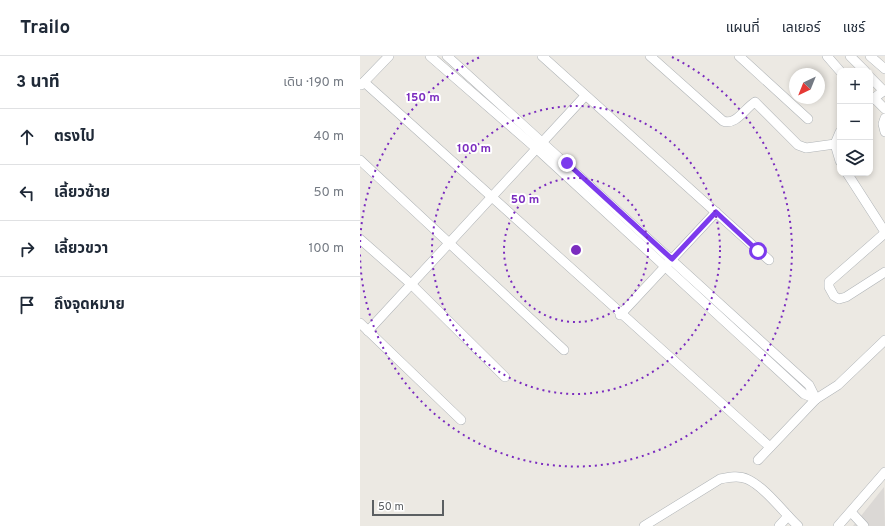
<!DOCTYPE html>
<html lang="th">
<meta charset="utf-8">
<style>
body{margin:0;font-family:Overpass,"Noto Sans Thai",sans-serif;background:#f2f2f3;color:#1f2937}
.controls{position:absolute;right:12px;top:12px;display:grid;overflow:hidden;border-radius:8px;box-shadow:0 2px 6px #0003}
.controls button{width:36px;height:36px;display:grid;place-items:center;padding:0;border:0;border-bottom:1px solid #e0e1e3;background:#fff;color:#1f2937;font:20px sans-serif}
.compass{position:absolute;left:429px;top:12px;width:36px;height:36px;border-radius:50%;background:#fff;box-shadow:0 2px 6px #0003;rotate:223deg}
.scale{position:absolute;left:12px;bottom:10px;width:72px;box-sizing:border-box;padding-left:4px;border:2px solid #5b5f62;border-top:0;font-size:11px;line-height:14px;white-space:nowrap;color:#5b5f62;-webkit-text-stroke:3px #fff;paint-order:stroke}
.stop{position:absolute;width:12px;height:12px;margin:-9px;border:3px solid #7c3aed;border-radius:50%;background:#fff}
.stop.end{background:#7c3aed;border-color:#fff;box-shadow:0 1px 4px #0008}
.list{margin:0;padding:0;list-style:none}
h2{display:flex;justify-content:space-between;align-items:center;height:52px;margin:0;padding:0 16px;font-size:17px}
h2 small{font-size:13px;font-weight:400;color:#747a83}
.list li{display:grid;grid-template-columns:26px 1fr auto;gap:12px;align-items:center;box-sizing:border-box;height:56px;padding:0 16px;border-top:1px solid #e0e1e3}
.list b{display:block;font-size:15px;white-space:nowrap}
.list em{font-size:13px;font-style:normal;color:#747a83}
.icon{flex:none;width:22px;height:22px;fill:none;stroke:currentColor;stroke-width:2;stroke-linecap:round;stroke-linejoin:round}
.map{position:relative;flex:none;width:525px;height:470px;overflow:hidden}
header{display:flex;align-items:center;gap:24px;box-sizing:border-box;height:56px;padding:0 20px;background:#fff;border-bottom:1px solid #e0e1e3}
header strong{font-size:19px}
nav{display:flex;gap:22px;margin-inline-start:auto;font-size:14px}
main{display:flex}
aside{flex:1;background:#fff}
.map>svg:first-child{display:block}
.industrial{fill:#dbd8d5}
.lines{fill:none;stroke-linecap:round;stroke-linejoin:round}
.minor-casing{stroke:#b0b4b7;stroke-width:10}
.minor{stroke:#fff;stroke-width:9}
.route{stroke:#7c3aed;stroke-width:5}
.ring{fill:none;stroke:#7b2cbf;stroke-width:2;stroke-dasharray:2 4}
.centre{fill:#7b2cbf;stroke:#fff;stroke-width:2}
.ring-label{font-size:12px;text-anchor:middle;font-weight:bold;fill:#7b2cbf;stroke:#fff;stroke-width:4;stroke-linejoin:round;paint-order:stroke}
</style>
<header>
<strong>Trailo</strong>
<nav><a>แผนที่</a><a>เลเยอร์</a><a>แชร์</a></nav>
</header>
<main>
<aside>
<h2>3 นาที<small>เดิน · 190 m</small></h2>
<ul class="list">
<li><svg class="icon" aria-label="ahead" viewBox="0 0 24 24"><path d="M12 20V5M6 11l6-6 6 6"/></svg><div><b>ตรงไป</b></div><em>40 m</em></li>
<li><svg class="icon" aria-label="left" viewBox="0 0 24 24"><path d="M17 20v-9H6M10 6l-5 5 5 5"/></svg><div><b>เลี้ยวซ้าย</b></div><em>50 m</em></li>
<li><svg class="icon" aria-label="right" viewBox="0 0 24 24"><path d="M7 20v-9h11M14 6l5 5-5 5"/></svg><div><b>เลี้ยวขวา</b></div><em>100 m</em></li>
<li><svg class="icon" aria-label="arrive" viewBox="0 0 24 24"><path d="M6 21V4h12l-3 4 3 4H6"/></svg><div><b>ถึงจุดหมาย</b></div></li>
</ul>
</aside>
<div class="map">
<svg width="525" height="470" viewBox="0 0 525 470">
<rect width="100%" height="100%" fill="#ece9e3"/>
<polygon class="industrial" points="524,431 525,470 493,470"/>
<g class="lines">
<defs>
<g id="minor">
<polyline points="70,0 177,93 444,338 456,343"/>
<polyline points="87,0 449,329 456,343"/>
<polyline points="182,0 409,204"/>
<path d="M290,0L363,65C376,70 385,52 395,46L438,89L446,92L475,88"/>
<polyline points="379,0 448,63"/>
<polyline points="467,0 480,15"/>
<polyline points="490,0 505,15"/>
<polyline points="510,0 525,13"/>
<polyline points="510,21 524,35"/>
<polyline points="4,26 410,391"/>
<polyline points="1,29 29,0"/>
<polyline points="514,42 525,53"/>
<polyline points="510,45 525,34"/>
<polyline points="525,62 523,68 525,76"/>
<polyline points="480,76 475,88 480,105"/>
<polyline points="0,104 204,294"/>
<polyline points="487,117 525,176"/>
<polyline points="525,177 469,226 469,231 474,240 479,243 486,241 525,216"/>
<polyline points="0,183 51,228 145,321"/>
<polyline points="260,259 356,156"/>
<polyline points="0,267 101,364"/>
<polyline points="8,275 225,40"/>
<polyline points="398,404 456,343 478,329 525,284"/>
<polyline points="491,456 504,470"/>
<path d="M284,470L360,423C369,421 379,419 387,423C405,431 424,457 438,470"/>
<polyline points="419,470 428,460"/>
<polyline points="478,470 525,416"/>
</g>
</defs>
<use href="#minor" class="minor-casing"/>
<use href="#minor" class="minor"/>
</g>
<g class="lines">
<polyline class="route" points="207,107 312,203 356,156 398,195"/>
</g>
<g class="ring">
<circle cx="216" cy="194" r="72"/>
<circle cx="216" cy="194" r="144"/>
<path d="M0 192A216 216 0 0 1 120 1M312 1A216 216 0 1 1 0 196"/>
</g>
<circle cx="216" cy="194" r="6" class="centre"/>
<g class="ring-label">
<text x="63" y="45">150 m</text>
<text x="114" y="96">100 m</text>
<text x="165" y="147">50 m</text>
</g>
</svg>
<div class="controls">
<button>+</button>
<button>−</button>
<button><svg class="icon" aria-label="layers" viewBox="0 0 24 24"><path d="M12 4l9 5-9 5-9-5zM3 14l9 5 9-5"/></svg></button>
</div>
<svg class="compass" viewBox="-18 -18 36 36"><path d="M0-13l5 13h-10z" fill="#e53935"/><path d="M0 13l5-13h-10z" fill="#747a83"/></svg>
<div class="scale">50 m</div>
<div class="stop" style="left:398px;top:195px"></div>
<div class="stop end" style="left:207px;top:107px"></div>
</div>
</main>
